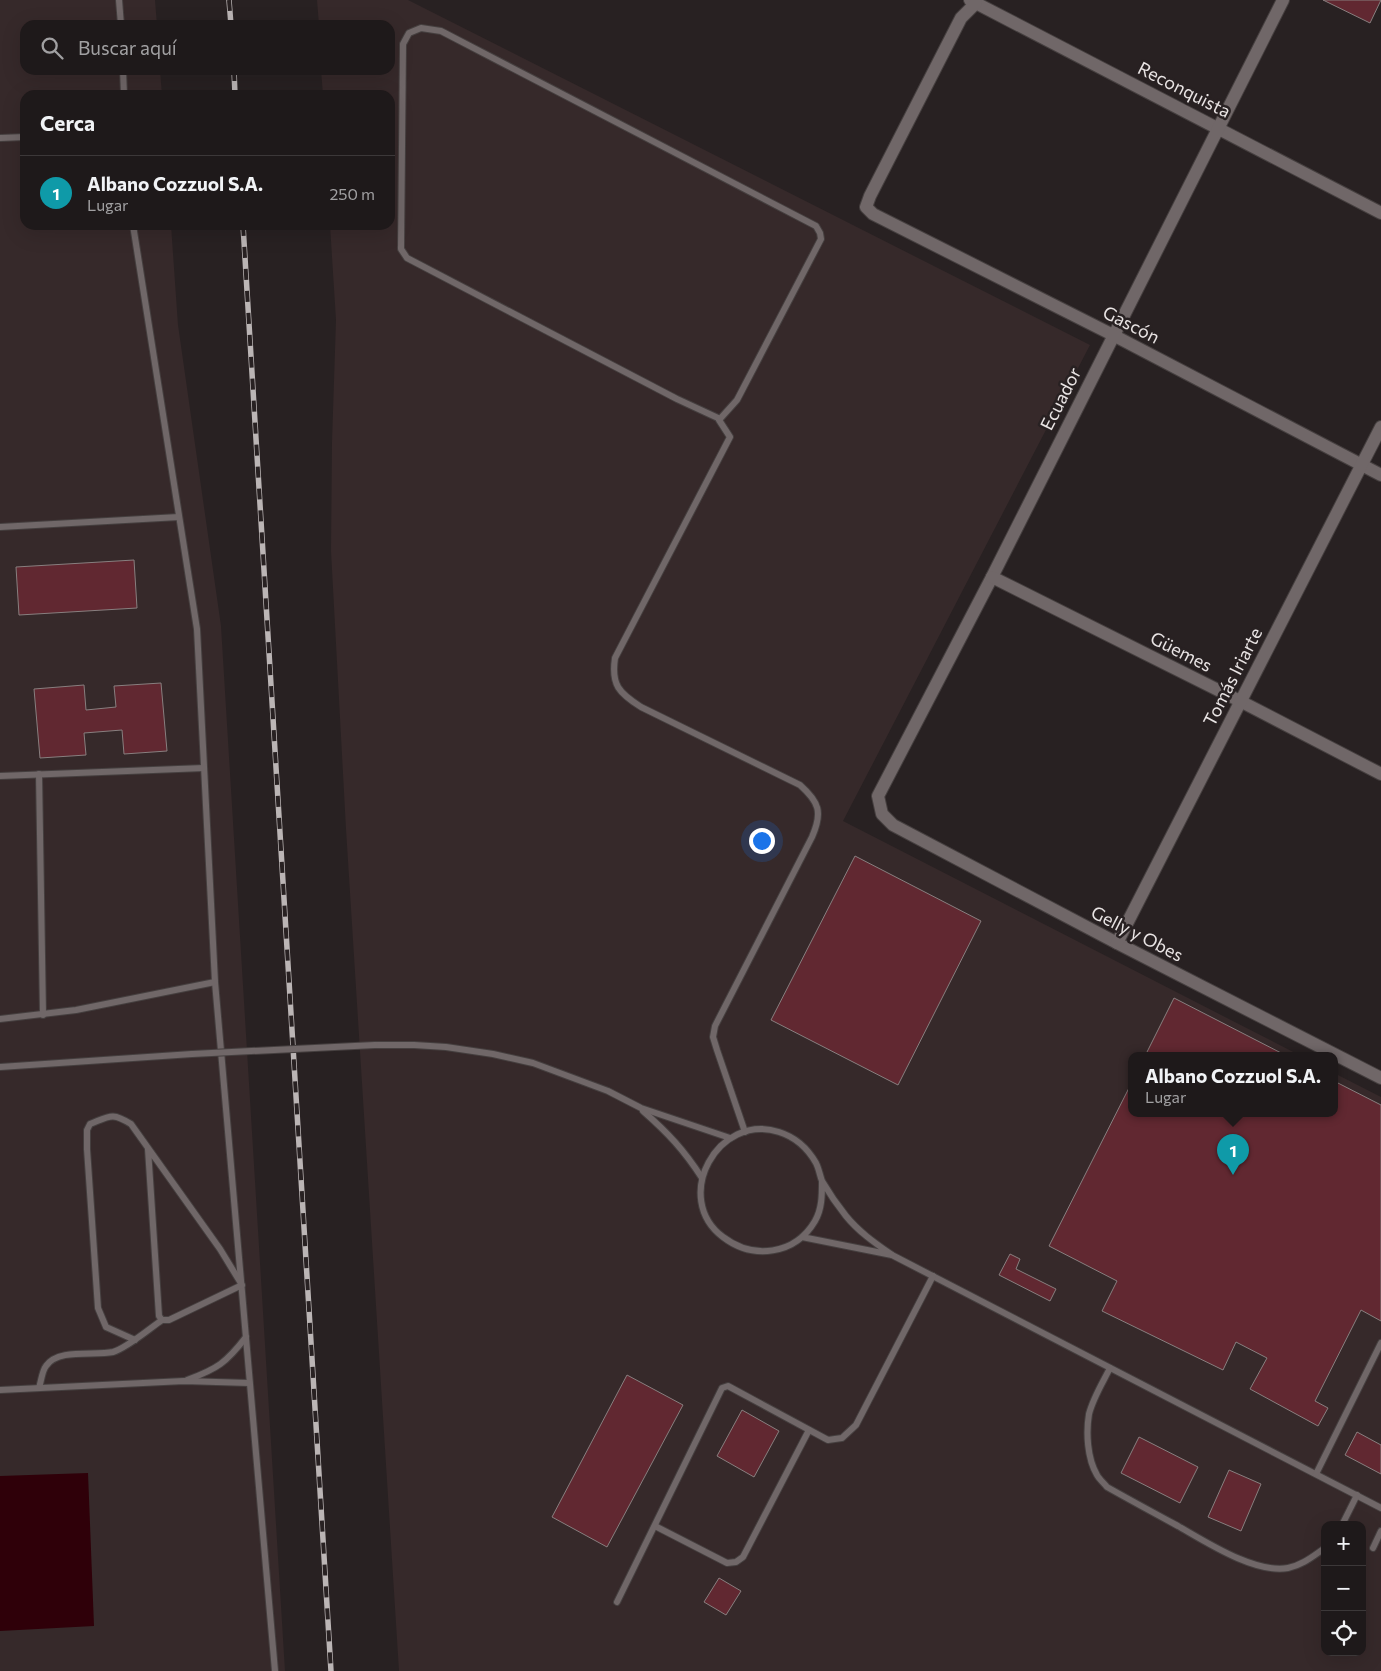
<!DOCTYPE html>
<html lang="es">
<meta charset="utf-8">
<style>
body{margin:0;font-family:Commissioner,sans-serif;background:#2b2627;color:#f1f3f6}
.controls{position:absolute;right:15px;bottom:15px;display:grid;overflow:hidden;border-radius:10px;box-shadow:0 5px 20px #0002}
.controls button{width:45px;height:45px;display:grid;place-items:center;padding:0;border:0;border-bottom:1px solid #3c3839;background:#1e191a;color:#f1f3f6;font:25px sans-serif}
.you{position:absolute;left:761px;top:840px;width:18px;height:18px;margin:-12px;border:4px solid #fff;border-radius:50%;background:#1a73e8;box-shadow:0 0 0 8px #1a73e833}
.badge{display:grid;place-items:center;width:32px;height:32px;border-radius:50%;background:#b45309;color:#fff;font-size:16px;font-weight:700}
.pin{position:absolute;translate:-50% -41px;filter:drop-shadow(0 1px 2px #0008)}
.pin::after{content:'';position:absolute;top:26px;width:18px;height:15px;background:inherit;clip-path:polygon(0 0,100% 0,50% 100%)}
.popup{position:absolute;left:1128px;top:1052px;width:210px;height:65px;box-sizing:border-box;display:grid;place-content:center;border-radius:10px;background:#1e191a;filter:drop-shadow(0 1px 4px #0005);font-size:16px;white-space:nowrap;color:#a1a0a2}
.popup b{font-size:19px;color:#f1f3f6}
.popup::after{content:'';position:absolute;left:50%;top:100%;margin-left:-10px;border:10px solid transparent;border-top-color:#1e191a}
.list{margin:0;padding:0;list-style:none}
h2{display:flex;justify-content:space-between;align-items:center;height:65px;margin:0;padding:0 20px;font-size:21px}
h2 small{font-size:16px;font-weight:400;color:#a1a0a2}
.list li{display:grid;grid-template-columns:32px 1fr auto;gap:15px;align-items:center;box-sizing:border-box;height:75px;padding:0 20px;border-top:1px solid #3c3839}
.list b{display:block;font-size:19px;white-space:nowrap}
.list p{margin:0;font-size:16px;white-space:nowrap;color:#a1a0a2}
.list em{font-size:16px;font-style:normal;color:#a1a0a2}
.icon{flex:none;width:28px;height:28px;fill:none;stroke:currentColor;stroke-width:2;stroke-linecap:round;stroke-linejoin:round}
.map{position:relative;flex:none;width:1381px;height:1671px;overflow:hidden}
.search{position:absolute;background:#1e191a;box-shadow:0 5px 20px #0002;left:20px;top:20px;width:375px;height:55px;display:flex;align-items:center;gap:12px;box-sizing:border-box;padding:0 18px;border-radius:15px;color:#a1a0a2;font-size:19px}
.panel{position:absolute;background:#1e191a;box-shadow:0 5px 20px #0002;left:20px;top:90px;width:375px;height:140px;border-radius:15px}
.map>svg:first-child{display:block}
.built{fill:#36292a;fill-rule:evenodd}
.water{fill:#2f0009}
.building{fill:#612831;stroke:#887f7f}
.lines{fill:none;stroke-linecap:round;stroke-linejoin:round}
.service-casing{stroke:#453f3f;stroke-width:8}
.minor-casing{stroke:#453f3f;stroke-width:14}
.service{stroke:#706768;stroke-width:6}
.minor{stroke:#706768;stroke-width:12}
.rail-casing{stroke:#bbb5b5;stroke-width:5.5}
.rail{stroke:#282122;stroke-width:4;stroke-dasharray:11;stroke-linecap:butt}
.service-bridge-casing{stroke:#453f3f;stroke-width:8;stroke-linecap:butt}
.service-bridge{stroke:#706768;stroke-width:6}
.labels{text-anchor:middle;stroke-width:5;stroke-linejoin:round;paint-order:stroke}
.street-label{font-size:18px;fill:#e9e4e4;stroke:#282122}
</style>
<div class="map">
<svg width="1381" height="1671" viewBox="0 0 1381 1671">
<rect width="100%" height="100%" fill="#282122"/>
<g class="built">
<polygon points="0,0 155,0 157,25 25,25 25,70 160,70 162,95 25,95 25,225 171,225 178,325 221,626 285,1671 0,1671"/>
<path d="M317,0H408L1090,345L843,821L1301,1056H1132V1114H1334V1073L1381,1097V1671H399L346,829L331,551L332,442L336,320L330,225H390V95H323L321,70H390V25H319ZM1325,1525H1362V1652H1325Z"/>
</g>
<polygon class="water" points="88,1473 94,1626 0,1631 0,1476"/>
<g class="building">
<polygon points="1323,0 1381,0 1370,23"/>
<polygon points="134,560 137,608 19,615 16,567"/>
<polygon points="161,683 167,751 124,754 122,730 84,733 86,755 40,758 34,689 84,685 86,710 116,707 114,686"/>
<polygon points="855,856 981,921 898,1085 771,1020"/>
<polygon points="1174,998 1287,1056 1145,1056"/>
<polygon points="1334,1081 1381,1105 1381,1321 1361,1310 1315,1401 1328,1408 1318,1426 1250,1389 1267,1358 1236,1342 1223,1370 1102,1311 1117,1281 1049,1246 1132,1082 1132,1114 1334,1114"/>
<polygon points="1010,1254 1020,1259 1016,1269 1056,1289 1050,1301 999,1275"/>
<polygon points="627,1375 683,1405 607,1547 552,1517"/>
<polygon points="742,1410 779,1431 754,1477 717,1456"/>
<polygon points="1357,1432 1381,1445 1381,1474 1345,1455"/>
<polygon points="1139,1437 1198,1467 1180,1503 1121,1473"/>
<polygon points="1229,1470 1261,1484 1241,1531 1208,1517"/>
<polygon points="719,1578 741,1591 726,1615 704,1602"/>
</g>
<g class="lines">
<defs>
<g id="service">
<polyline points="119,0 121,25"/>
<polyline points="123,70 124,95"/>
<polyline points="0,138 25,137"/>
<polyline points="133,225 197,629 215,982 275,1671"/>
<path d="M719,420L737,400L821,239L820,233L816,226L441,31L421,28L409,33L403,44L401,249L407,258L677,399L718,418L719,420L730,437L615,658C611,685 619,693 641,707L800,785C819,802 823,812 812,837L715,1026L713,1037L717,1050L745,1132"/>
<polyline points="0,527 179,517"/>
<polyline points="39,774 43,1015"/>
<polyline points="0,776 204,768"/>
<polyline points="0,1019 76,1010 215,982"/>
<polyline points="375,1045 414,1045 446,1047 493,1054 533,1063 608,1091 641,1108 730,1138"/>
<polyline points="0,1067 192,1054"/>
<path d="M643,1111C668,1133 684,1150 702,1178"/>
<path d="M802,1237L892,1255C875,1243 859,1232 846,1216C838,1206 829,1193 822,1181C820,1176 819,1169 816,1163C808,1149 795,1137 779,1132C718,1112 671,1198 723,1237C753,1260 795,1255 815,1221C822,1209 822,1195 822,1181"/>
<polyline points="892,1255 1381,1508"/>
<path d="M135,1340L106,1327L98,1308L87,1149V1130L90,1124C110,1116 112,1112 131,1124L220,1249L242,1285L169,1320H162L159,1316L148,1149"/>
<path d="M1110,1368C1103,1382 1093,1398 1089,1414C1086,1432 1087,1458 1097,1475C1099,1479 1104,1483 1107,1487C1130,1500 1154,1513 1178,1526C1206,1542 1255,1574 1288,1568C1303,1565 1313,1556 1325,1548"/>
<path d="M187,1380C217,1369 226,1363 246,1337"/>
<path d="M39,1388C41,1382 42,1371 46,1366C58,1348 94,1356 113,1352C127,1348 149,1329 162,1320"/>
<polyline points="0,1390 184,1381 249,1383"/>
<polyline points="1316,1474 1381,1343"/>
<polyline points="1342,1525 1357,1495"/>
<polyline points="655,1526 727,1563 736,1562 743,1557 809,1430"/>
<polyline points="1373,1548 1381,1531"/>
<polyline points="617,1602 722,1388 728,1386 828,1440 842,1438 856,1425 933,1276"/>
</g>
<g id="minor">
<polyline points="970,0 1381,213"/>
<polyline points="1283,0 992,577 878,796 882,814 893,825 1117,943 1381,1078"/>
<polyline points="976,3 961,18 870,196 866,207 873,214 1113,335 1381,475"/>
<polyline points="992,577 1240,701 1381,774"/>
<polyline points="1117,943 1381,427"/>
</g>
</defs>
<use href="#service" class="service-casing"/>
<use href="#minor" class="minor-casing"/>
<use href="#service" class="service"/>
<use href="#minor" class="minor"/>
<defs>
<g id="rail">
<polyline points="229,0 231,25"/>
<polyline points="234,70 235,95"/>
<polyline points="243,225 331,1671"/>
</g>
</defs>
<use href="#rail" class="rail-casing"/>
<use href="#rail" class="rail"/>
<defs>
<polyline id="service-bridge" points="192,1054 375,1045"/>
</defs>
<use href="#service-bridge" class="service-bridge-casing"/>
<use href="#service-bridge" class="service-bridge"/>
</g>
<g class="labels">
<g class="street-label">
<text transform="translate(1184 90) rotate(27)" y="6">Reconquista</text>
<text transform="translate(1131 325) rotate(27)" y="6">Gascón</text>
<text transform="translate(1061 399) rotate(-63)" y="6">Ecuador</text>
<text transform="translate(1181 652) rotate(27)" y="6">Güemes</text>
<text transform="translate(1233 677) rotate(-63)" y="6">Tomás Iriarte</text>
<text transform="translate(1137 934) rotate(27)" y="6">Gelly y Obes</text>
</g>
</g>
</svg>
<div class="controls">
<button>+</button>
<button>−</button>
<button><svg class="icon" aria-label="locate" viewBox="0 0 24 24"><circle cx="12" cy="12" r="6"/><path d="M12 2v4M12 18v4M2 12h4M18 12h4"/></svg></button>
</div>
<div class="you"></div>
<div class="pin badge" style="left:1233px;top:1175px;background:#0f9aa8">1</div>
<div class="popup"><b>Albano Cozzuol S.A.</b>Lugar</div>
<div class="search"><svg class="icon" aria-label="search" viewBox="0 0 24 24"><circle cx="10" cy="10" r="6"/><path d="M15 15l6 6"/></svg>Buscar aquí</div>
<section class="panel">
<h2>Cerca<small></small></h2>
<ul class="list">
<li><span class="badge" style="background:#0f9aa8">1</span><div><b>Albano Cozzuol S.A.</b><p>Lugar</p></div><em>250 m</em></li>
</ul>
</section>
</div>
